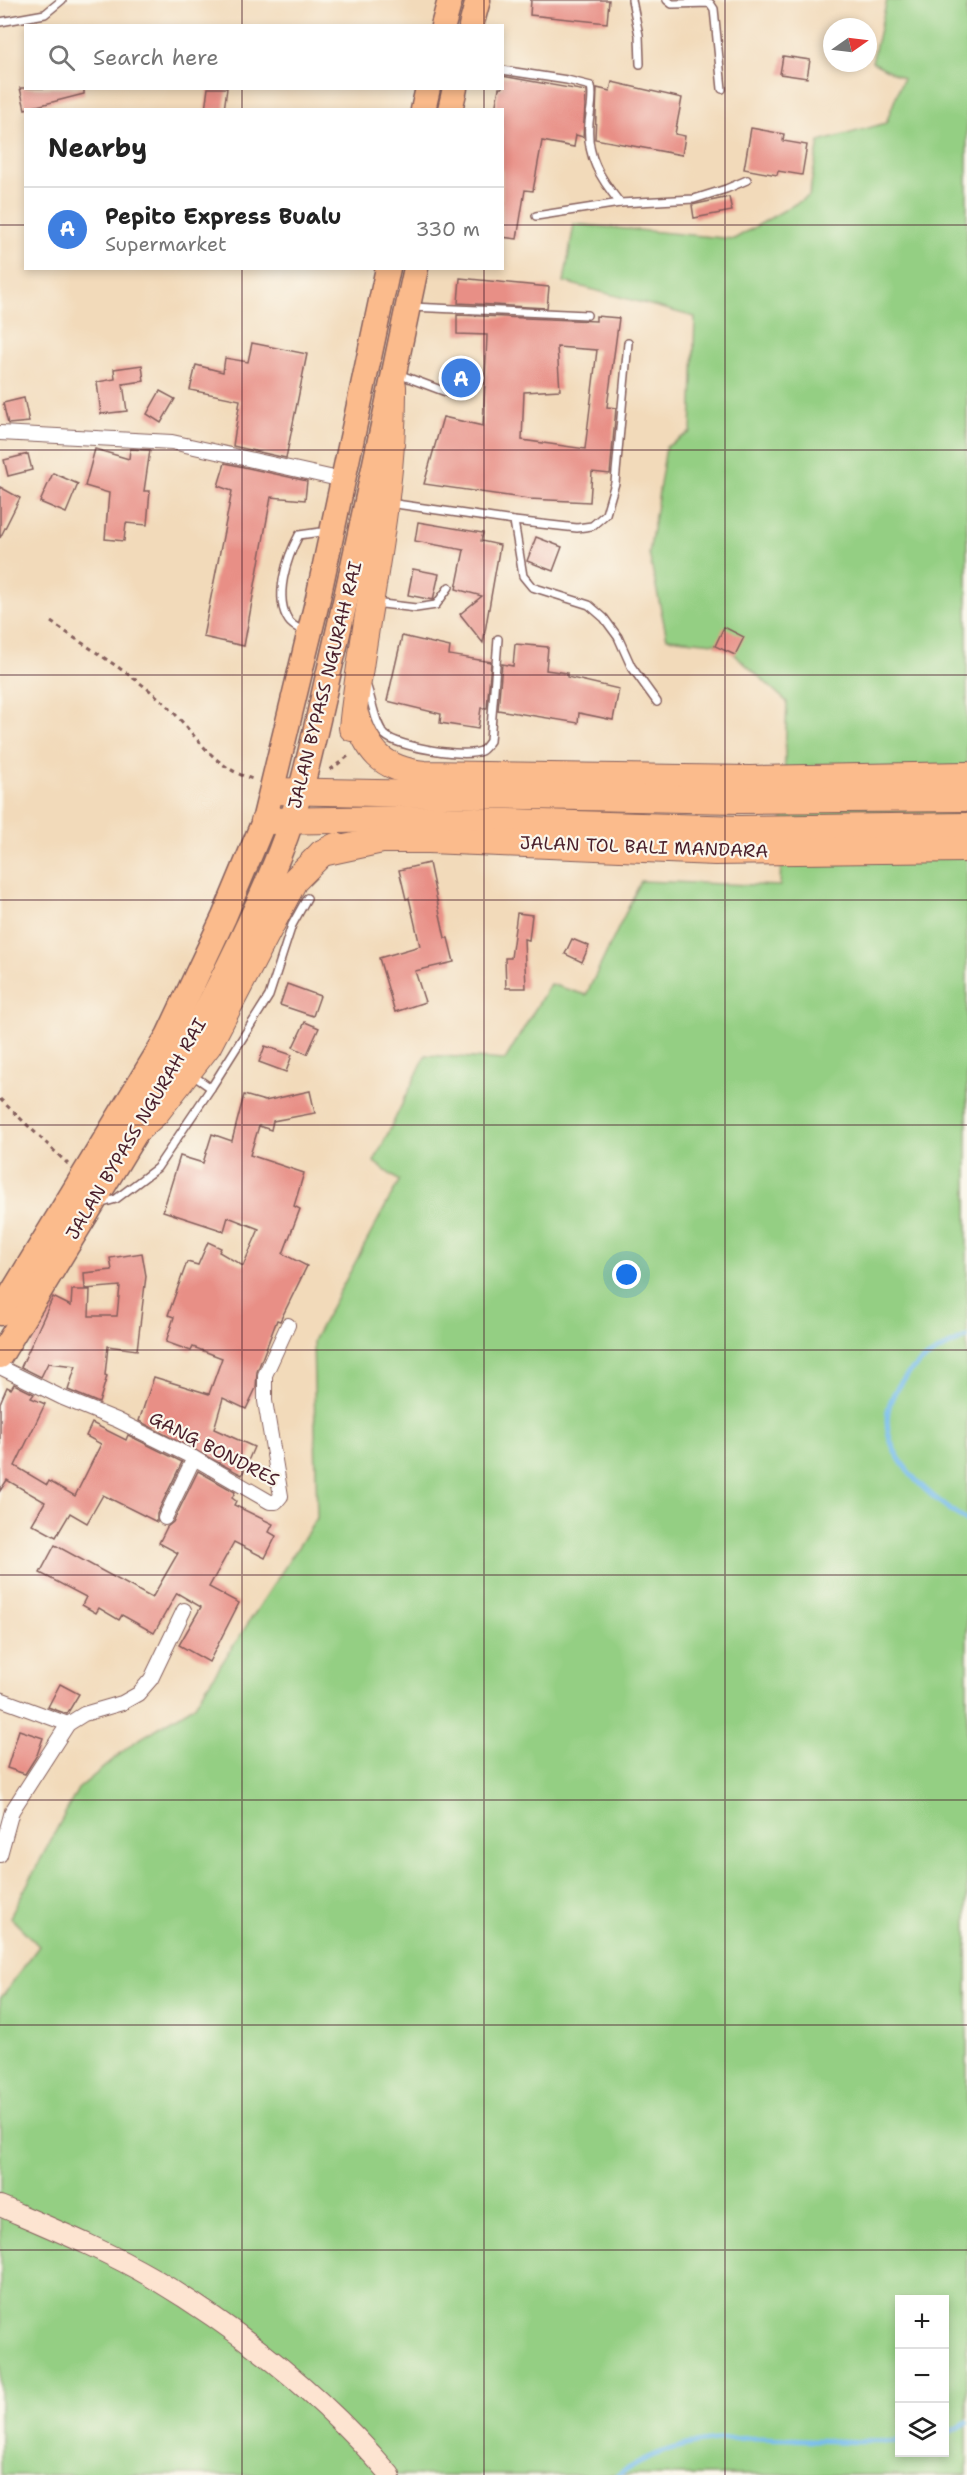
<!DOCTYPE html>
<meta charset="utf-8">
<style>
body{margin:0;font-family:"Shantell Sans",sans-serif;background:#f2f2f2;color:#222}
.controls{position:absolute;right:18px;bottom:18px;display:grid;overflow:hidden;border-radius:0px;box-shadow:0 3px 9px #0003}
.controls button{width:54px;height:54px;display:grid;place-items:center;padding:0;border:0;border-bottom:2px solid #e0e0e0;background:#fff;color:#222;font:30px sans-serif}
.compass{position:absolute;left:823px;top:18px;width:54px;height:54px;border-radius:50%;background:#fff;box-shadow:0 3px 9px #0003;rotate:76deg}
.you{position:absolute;left:627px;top:1275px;width:21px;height:21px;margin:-15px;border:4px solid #fff;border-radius:50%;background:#1a73e8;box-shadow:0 0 0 9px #1a73e833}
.badge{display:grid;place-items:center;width:39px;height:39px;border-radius:50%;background:#b45309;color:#fff;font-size:20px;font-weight:700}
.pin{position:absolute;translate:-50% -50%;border:3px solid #fff;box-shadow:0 2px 6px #0006}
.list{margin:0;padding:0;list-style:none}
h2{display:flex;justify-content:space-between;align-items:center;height:78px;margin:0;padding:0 24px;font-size:26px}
h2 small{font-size:20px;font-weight:400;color:#767676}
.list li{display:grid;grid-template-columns:39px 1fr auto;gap:18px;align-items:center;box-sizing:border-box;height:84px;padding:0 24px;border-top:2px solid #e0e0e0}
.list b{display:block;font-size:22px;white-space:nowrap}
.list p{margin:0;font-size:20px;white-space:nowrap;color:#767676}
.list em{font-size:20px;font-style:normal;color:#767676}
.icon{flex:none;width:33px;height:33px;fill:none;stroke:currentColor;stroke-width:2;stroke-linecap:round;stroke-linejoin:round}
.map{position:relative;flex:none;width:967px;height:2475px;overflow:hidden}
.search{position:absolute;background:#fff;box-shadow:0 3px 9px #0003;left:24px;top:24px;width:480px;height:66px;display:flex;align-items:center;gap:15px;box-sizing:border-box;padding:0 21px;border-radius:0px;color:#767676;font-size:22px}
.panel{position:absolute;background:#fff;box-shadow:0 3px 9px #0003;left:24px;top:108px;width:480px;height:162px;border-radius:0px}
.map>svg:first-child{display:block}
.green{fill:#94cf83;stroke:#6f7757;stroke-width:1.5;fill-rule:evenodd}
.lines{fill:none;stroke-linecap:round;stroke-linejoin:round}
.stream{stroke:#75bced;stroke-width:5}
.building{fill:#e88f86;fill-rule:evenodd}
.service-casing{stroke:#85605d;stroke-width:10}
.minor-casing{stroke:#85605d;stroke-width:16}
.secondary-casing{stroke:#85605d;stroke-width:22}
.trunk-casing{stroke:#85605d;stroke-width:27}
.motorway-casing{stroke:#85605d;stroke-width:28}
.path{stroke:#85605d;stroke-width:3;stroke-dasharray:4.5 4.5;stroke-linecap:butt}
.service{stroke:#fff;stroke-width:7}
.minor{stroke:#fff;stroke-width:14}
.secondary{stroke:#fde4d1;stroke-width:20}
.trunk{stroke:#fbbb8c;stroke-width:24}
.motorway{stroke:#fbbb8c;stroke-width:26}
.grid{fill:none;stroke:#4a1f2b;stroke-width:1.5;stroke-opacity:0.55}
.labels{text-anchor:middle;stroke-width:4.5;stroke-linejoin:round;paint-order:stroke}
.street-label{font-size:18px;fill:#4a1f2b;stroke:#fbf7ec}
</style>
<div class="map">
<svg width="967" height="2475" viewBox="0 0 967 2475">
<rect width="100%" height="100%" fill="#fbf7ec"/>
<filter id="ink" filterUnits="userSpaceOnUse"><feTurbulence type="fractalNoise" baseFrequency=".0167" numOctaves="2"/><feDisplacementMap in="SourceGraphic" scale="12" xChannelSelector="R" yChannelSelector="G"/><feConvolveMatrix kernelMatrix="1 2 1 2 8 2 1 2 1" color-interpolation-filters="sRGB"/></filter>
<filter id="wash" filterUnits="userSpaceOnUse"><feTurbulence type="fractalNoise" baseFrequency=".008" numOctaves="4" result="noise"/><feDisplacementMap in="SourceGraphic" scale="24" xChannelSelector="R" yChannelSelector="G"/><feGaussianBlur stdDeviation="1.35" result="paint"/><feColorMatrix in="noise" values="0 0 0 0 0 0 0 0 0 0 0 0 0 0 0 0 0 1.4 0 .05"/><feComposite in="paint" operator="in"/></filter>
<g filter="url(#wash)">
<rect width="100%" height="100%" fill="#f2daba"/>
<path class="green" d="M887,0H967V2475H0V1999L39,1946L10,1917L78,1789L133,1743L194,1706L317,1518L313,1341L399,1181L374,1162L426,1055L505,1060L550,984L586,995L641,881L780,886L787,702L723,644L667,638L649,554L666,447L691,432L695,317L564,282L574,224L734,239L809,196L819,142L886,123L903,78L872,62ZM900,2300H944V2452H900Z"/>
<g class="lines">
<g class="stream">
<path d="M967,1337C947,1347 924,1356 909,1373C853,1432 917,1489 967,1521"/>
<polyline points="944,2434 967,2423"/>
<path d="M618,2475C702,2415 805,2448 900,2441"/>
</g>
</g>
<g id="blocks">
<g class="building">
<polygon points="531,0 609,0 607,23 530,15"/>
<polygon points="783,56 810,60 807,78 780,74"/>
<polygon points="502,76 586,91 583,137 576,135 574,147 542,141 533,191 525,190 517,239 502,237 502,110 495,110 499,88 502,88"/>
<polygon points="612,82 682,98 675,134 685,136 682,155 595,139 597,88 610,91"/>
<polygon points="20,88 84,88 84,94 25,109"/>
<polygon points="208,88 227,88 224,110 205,110"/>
<polygon points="751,128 784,134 783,141 807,145 802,175 778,171 777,175 744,169"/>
<polygon points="729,197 732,211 694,218 692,205"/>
<polygon points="460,278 549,287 547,308 458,303"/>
<path d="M457,315L596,321V316L619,318L607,407L616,408L610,474L592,472L590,502L529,499L424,484L443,417L483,426L487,335L457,334ZM557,347L597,350L585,449L522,440L524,392L560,390Z"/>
<polygon points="252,343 307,354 286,458 233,446 240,400 190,390 196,365 223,372 225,358 248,362"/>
<polygon points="142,365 144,381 123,384 127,411 101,414 97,382 115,379 114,369"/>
<polygon points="160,391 175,399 161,423 147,414"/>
<polygon points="24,398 29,422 8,424 3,403"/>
<polygon points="95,449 129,459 130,449 150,450 144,491 150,491 147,525 126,523 124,541 105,539 109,493 85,486"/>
<polygon points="28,454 32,470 8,476 4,460"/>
<polygon points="225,463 307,481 305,500 271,497 244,646 203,637 232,491 218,486"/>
<polygon points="53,473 78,484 66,513 40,502"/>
<polygon points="0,487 20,498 0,538"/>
<polygon points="418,522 483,533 481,541 500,545 483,643 460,614 482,596 456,589 464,550 415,541"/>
<polygon points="536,537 562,547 553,571 527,561"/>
<polygon points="413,569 439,574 433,600 408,595"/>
<polygon points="724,627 744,637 735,655 715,646"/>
<polygon points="402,636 450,647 449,655 491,662 487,708 481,708 478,729 440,723 441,714 387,701"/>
<polygon points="515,644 548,647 546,670 567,673 567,677 619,689 613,720 579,713 578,723 498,710 502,664 513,666"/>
<polygon points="429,863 445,938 448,938 454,962 415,971 425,1002 395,1012 379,958 420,946 409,898 406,899 399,870"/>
<polygon points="517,913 532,915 529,940 524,939 526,988 506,988 505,958 511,958"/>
<polygon points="572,939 589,946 582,962 565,954"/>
<polygon points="287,984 320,996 313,1016 280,1005"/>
<polygon points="305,1022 319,1028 307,1054 293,1047"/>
<polygon points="265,1046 292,1055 286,1072 259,1062"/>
<polygon points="310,1091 315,1113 273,1121 271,1130 259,1126 250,1155 304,1173 294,1206 300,1209 283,1254 307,1266 280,1321 277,1320 257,1372 256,1388 246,1409 223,1398 214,1429 254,1447 242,1475 139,1421 154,1377 209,1394 222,1358 193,1347 191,1351 166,1342 174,1317 168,1315 187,1262 198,1265 208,1242 221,1248 219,1252 243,1266 259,1229 228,1217 224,1231 163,1211 180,1156 203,1163 212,1134 232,1141 244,1095 265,1101"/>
<polygon points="142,1253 146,1276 137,1350 108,1346 105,1375 107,1376 99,1403 68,1390 76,1366 48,1363 41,1377 21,1367 53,1297 71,1306 72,1290 90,1290 89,1316 117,1316 120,1286 85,1289 84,1273 112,1270 110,1258"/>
<polygon points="14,1384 34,1394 31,1398 45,1404 15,1466 47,1485 49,1481 75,1496 101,1444 86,1436 92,1423 126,1440 128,1435 182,1462 157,1514 157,1522 103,1495 87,1523 70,1513 56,1537 32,1524 45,1502 7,1480 0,1491 0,1403 7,1387 11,1389"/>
<polygon points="198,1471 235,1492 232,1498 236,1501 234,1505 273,1524 269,1532 276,1536 265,1558 234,1542 209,1587 239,1603 209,1662 179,1645 201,1607 177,1593 154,1633 122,1615 119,1620 99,1608 96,1613 82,1605 86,1597 40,1573 55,1545 152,1598 178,1553 159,1543 167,1527 173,1522"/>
<polygon points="60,1684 79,1694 67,1714 48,1707"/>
<polygon points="19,1730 43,1738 37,1755 25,1774 7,1768"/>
</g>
</g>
</g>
<g filter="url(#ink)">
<use href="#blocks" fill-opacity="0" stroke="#85605d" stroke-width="1.5"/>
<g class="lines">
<defs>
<g id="service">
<polyline points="632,0 639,35 640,64"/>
<polyline points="667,0 672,4 710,3 714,9 722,89"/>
<polyline points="0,22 45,14 62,0"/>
<path d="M502,70L567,80L591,86C594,98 590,111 589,123C586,156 600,178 620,203"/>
<polyline points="536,216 620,203 694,199 726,189 747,180"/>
<polyline points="411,307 587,315"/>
<polyline points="398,374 454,395"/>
<polyline points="389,503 514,521 523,576 532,587 589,605 604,618 618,637 631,666 657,702"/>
<polyline points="514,521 577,528 592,526 606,514 615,483 628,343"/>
<polyline points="374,603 416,608 436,605 449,587"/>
<path d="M305,632C300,629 292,626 289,621C273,598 287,557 299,535L328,531"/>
<path d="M367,687C372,700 375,725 385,735C398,747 465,758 481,751C485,749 487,745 490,741L498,639"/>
<polyline points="191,1074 211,1088"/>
<polyline points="99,1204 116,1199 157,1168 211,1088 269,996 292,925 307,898"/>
</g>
<g id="minor">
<polyline points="0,433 172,442 343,480"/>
<polyline points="0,1367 63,1398 117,1420 194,1458 270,1502 276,1502 281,1496 265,1401 265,1375 288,1325"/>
<polyline points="165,1518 194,1458"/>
<polyline points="0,1699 68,1724"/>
<polyline points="0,1855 12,1811 68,1724 84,1714 122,1703 138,1694 151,1679 184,1610"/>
</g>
<path id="secondary" d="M0,2206C51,2228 105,2250 153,2278C240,2330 324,2397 390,2475"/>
<g id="trunk">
<polyline points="443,26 450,0"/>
<polyline points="471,26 478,0"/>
<polyline points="423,110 428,88"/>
<polyline points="450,110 455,88"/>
<polyline points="0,1313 168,1036 224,917 264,821 318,598 388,268"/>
<path d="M0,1356L138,1129C151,1094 176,1067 193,1035C225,975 255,915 280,852C304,791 316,726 331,663C362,531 388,400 416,268"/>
</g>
<g id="motorway">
<path d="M354,712C369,751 379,768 424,774L750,779L967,775"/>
<path d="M352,728C364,614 394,502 393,386"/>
<polyline points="273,791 739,800 967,798"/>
<polyline points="264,821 409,819 740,829 967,826"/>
<polyline points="322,853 382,840 429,840 715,852 967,849"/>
<polyline points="138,1129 156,1113 208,1046 294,881 322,853 336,846"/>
</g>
</defs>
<use href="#service" class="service-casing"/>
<use href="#minor" class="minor-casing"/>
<use href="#secondary" class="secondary-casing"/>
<use href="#trunk" class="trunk-casing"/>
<use href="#motorway" class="motorway-casing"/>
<g class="path">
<path d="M51,622C87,647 127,671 160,699C192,727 209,767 253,779"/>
<polyline points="330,770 351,754"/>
<polyline points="0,1099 68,1164"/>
</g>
<use href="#service" class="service"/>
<use href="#minor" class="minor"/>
<use href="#secondary" class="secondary"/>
<use href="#trunk" class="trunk"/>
<use href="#motorway" class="motorway"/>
</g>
</g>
<path class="grid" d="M242,0V26M484,0V26M725,0V2475M242,88V110M484,88V110M0,225H26M502,225H967M242,268V2475M484,268V2475M0,450H967M0,675H967M0,900H967M0,1125H967M0,1350H967M0,1575H967M0,1800H967M0,2025H967M0,2250H967"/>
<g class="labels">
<g class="street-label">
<text transform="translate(325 685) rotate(-76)" y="6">JALAN BYPASS NGURAH RAI</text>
<text transform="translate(644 847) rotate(2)" y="6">JALAN TOL BALI MANDARA</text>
<text transform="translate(136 1129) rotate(-59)" y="6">JALAN BYPASS NGURAH RAI</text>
<text transform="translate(214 1449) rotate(27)" y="6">GANG BONDRES</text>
</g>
</g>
</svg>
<div class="controls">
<button>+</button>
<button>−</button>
<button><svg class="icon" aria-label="layers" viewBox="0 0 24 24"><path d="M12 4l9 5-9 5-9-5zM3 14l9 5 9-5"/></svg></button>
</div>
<svg class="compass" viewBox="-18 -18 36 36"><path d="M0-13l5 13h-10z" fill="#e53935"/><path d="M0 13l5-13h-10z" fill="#767676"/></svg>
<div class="you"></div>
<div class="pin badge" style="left:461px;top:378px;background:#3f7fe0">A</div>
<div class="search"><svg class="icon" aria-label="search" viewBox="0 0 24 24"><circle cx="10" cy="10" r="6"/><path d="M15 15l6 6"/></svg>Search here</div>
<section class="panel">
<h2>Nearby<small></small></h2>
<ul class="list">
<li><span class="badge" style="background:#3f7fe0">A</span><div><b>Pepito Express Bualu</b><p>Supermarket</p></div><em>330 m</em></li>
</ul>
</section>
</div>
